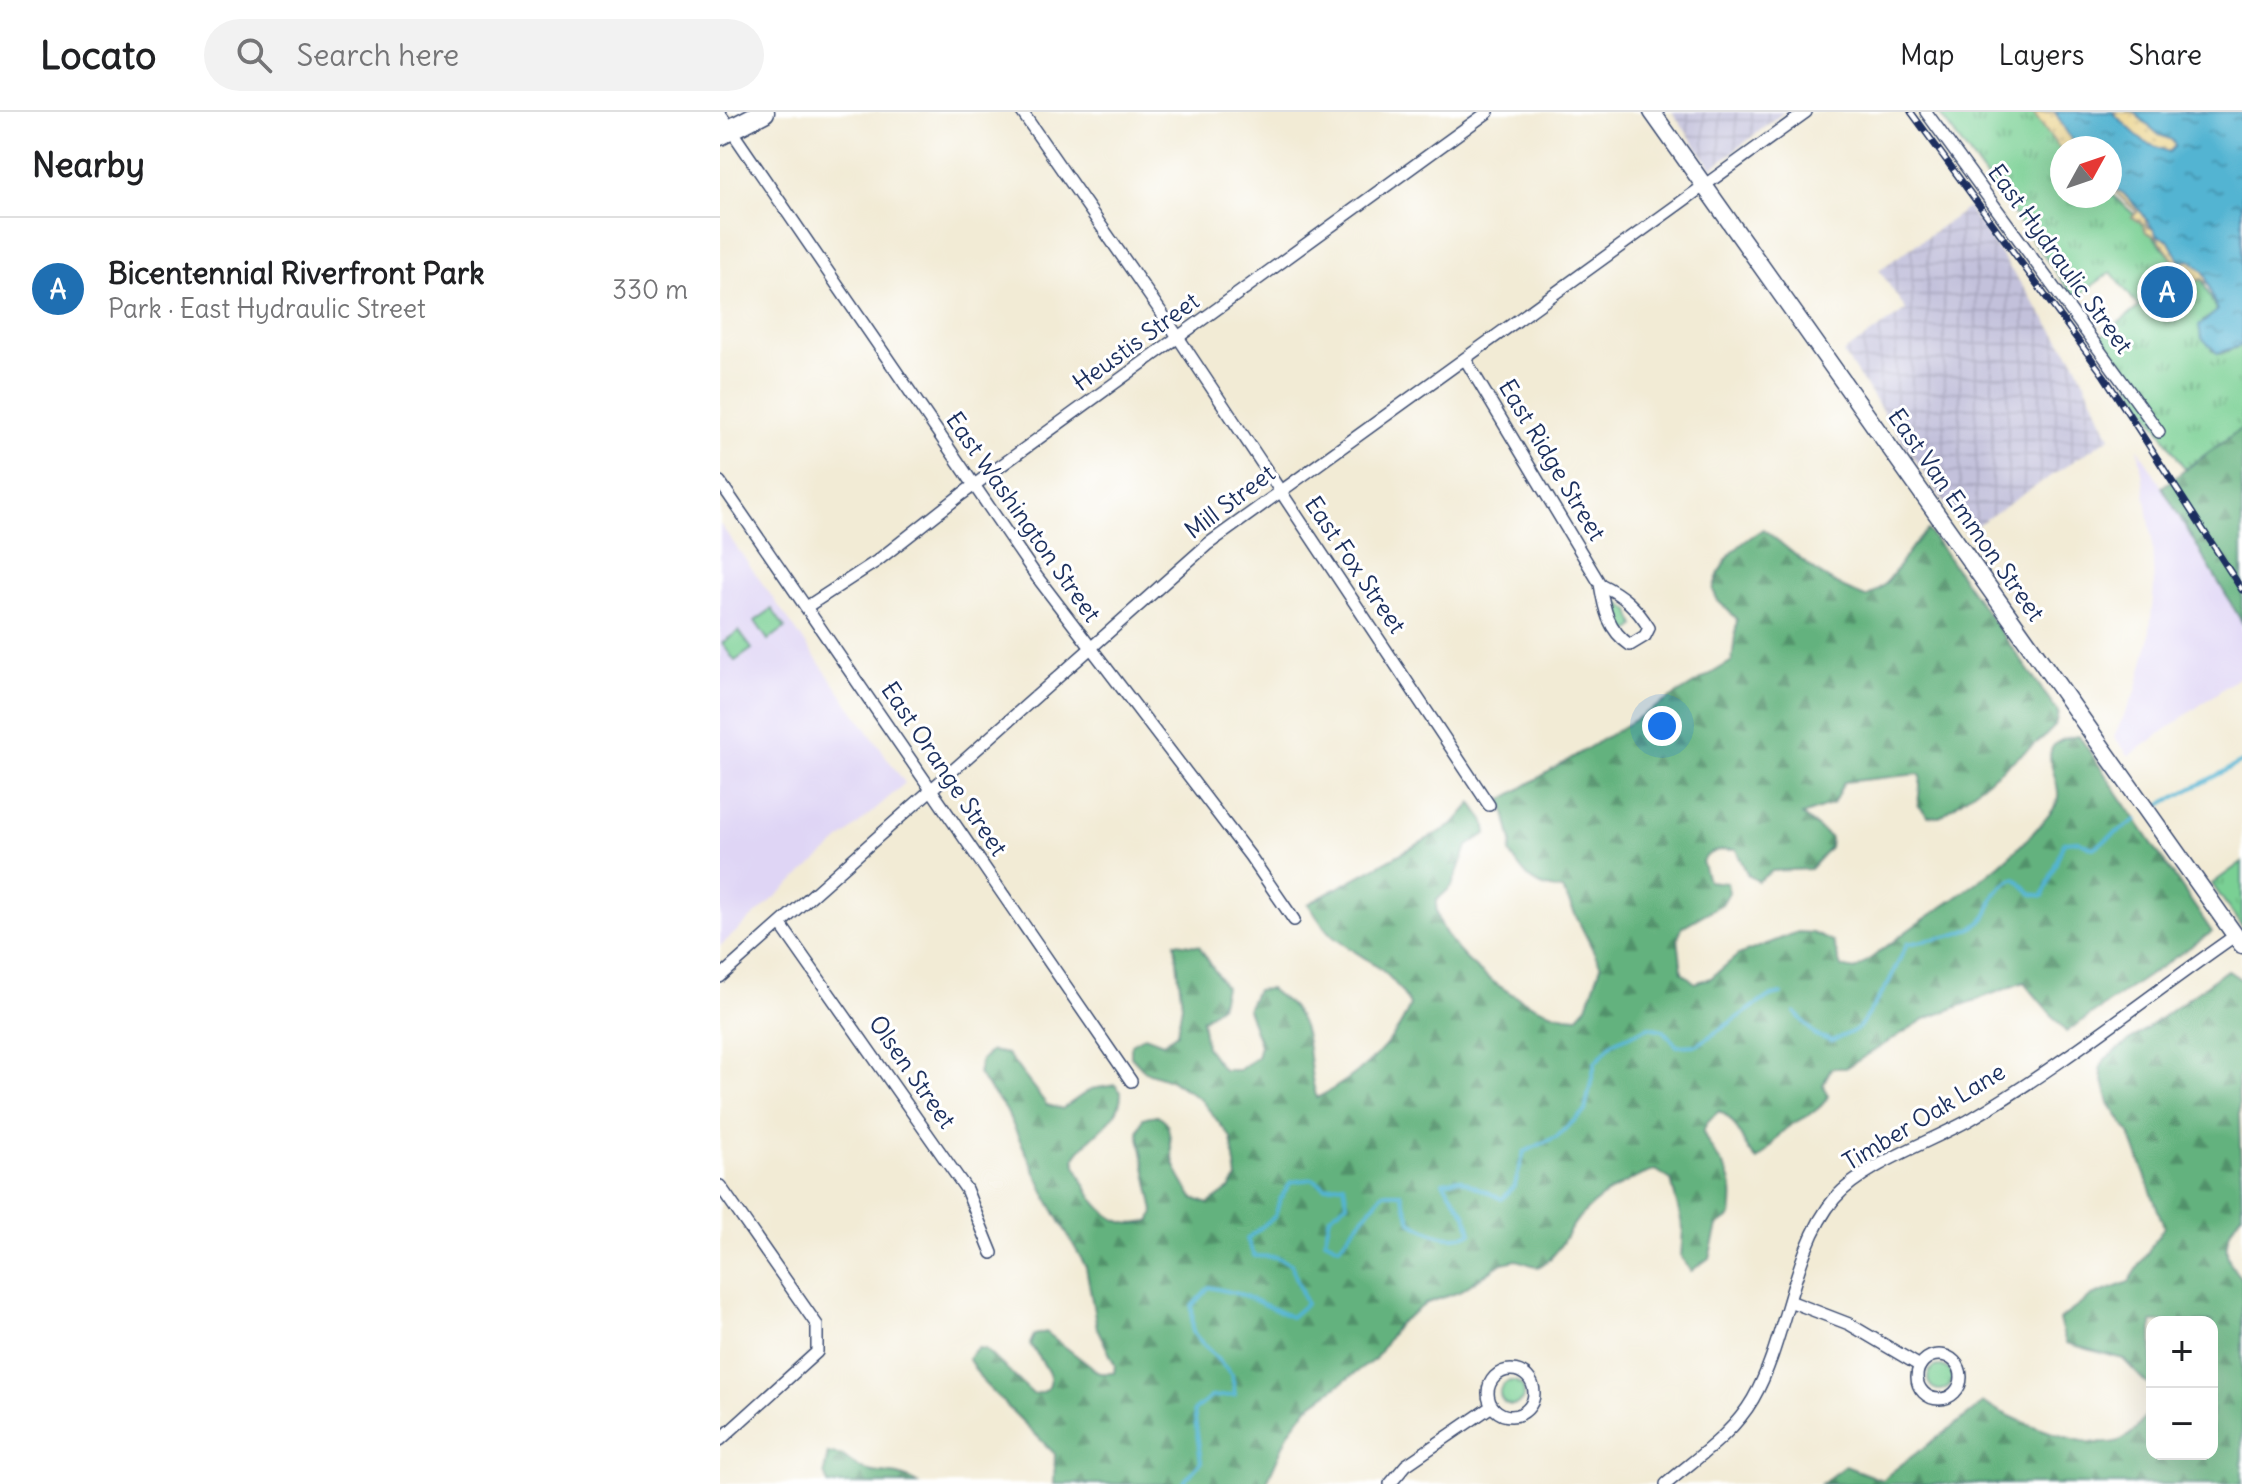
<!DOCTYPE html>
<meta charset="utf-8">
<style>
body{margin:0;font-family:Delius,sans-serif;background:#f2f2f2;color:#202124}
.controls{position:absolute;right:24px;bottom:24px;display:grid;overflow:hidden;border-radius:16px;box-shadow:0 8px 32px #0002}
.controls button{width:72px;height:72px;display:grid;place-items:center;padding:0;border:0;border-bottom:2px solid #e0e0e0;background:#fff;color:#202124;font:40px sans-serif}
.compass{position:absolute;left:1330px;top:24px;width:72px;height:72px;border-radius:50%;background:#fff;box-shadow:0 8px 32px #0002;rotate:50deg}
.you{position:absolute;left:942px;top:614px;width:28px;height:28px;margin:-20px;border:6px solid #fff;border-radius:50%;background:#1a73e8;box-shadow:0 0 0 12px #1a73e833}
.badge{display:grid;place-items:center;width:52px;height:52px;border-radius:50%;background:#1f6fb2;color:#fff;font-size:26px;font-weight:700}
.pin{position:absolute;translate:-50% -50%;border:4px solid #fff;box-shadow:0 2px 8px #0006}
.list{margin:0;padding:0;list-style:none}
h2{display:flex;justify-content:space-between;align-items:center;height:104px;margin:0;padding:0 32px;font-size:34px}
h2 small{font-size:26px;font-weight:400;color:#757577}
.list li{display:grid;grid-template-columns:52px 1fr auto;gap:24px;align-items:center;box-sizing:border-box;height:144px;padding:0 32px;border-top:2px solid #e0e0e0}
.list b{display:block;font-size:30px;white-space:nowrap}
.list p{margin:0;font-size:26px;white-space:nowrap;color:#757577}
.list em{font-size:26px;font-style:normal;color:#757577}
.icon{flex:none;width:44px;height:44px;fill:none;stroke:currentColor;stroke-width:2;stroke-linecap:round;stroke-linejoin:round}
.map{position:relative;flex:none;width:1522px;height:1372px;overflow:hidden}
header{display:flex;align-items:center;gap:48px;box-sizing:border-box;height:112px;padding:0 40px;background:#fff;border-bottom:2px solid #e0e0e0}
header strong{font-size:38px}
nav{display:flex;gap:44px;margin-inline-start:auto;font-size:28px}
.search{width:560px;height:72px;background:#f2f2f2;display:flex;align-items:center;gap:20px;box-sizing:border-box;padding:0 28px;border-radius:44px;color:#757577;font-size:30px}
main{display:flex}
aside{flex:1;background:#fff}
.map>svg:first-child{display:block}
.built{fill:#dfd5f5}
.industrial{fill:url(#industrial-grid)}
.grass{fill:url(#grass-tufts);stroke:#4a8079;stroke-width:2}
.forest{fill:url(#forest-firs);stroke:#3f706e;stroke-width:2}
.sand{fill:url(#sand-dots);stroke:#84847e;stroke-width:2}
.garden{fill:#7ad094;stroke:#4a8079;stroke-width:2}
.water{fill:url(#water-ripples);stroke:#377298;stroke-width:2}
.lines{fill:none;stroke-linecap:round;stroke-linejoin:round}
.stream{stroke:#53b4d2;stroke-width:4}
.street-casing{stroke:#3b4b70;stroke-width:14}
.secondary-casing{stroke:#3b4b70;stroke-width:19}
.highway-casing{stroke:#3b4b70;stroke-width:23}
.street{stroke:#fff;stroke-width:11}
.secondary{stroke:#fff;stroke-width:16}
.highway{stroke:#fff;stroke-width:20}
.rail-casing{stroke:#1b2f5e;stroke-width:7}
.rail{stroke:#fff;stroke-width:4;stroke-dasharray:12;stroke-linecap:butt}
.labels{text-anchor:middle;stroke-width:6;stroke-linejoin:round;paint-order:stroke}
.street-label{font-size:24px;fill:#1b2f5e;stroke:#fff}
</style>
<header>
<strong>Locato</strong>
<div class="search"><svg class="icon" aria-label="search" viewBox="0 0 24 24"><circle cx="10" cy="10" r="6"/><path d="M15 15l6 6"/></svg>Search here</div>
<nav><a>Map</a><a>Layers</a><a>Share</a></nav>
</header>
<main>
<aside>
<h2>Nearby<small></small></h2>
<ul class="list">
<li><span class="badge">A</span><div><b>Bicentennial Riverfront Park</b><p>Park · East Hydraulic Street</p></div><em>330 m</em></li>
</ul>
</aside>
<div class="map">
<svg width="1522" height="1372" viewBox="0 0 1522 1372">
<defs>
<pattern id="industrial-grid" width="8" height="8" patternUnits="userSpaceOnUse" patternTransform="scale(2)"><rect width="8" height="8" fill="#c3c1db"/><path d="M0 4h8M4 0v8" fill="none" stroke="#a7a6be"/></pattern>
<pattern id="grass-tufts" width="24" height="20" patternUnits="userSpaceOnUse" patternTransform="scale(2)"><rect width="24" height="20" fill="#7ad094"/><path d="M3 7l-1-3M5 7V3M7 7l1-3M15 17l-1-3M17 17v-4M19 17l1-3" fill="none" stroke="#63a97c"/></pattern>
<pattern id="forest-firs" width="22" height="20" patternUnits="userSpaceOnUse" patternTransform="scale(2)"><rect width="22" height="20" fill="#63b27e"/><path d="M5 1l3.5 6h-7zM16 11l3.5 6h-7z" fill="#51916a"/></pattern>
<pattern id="sand-dots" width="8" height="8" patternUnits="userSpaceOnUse" patternTransform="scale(2)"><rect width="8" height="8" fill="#eeda9e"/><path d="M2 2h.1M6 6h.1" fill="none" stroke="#ccbb8a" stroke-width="1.8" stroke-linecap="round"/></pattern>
<pattern id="water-ripples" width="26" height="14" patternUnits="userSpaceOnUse" patternTransform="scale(2)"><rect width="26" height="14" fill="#53b4d2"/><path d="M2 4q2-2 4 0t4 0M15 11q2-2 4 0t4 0" fill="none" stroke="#4493ae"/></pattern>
</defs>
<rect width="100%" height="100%" fill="#fff"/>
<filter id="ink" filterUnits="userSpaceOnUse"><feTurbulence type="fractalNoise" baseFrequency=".0125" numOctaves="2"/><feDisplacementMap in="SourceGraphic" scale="16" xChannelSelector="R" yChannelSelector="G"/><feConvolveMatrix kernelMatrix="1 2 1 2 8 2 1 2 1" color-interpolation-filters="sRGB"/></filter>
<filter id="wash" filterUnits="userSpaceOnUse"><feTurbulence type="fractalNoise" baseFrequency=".006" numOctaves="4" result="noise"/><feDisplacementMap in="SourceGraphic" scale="32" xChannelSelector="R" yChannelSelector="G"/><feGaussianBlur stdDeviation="1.8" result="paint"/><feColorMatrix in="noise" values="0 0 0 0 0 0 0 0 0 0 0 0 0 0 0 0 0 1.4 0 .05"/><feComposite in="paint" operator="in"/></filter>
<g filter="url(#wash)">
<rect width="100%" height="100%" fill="#f2ebd5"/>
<g class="built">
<polygon points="1418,335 1522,510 1522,563 1409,644 1394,624 1416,579 1429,528 1434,476 1432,426"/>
<polygon points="0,412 185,671 0,834"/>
</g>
<g class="industrial">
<polygon points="952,0 1064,0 992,56"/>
<polygon points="1248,96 1356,251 1390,325 1245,421 1123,241 1186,198 1159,158"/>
</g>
<g class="grass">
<polygon points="1218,0 1316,0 1342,36 1342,84 1390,84 1390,81 1418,106 1451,145 1482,168 1497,200 1483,209 1492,238 1501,242 1522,233 1522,316 1465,357 1380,225 1419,195 1391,160 1355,186"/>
<polygon points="893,485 910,499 915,514 908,520 896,511 889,491"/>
<polygon points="1522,750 1522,815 1492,772"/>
<circle cx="1220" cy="1266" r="12"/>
<circle cx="792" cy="1281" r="12"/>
</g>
<g class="forest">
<polygon points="1522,316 1522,510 1442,375"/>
<path d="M1043,417C1081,446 1100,469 1146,485C1178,470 1183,437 1208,418L1338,600L1335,614L1324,625L1220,705L1208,704L1198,693L1201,664L1198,662L1124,670L1113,692L1082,703L1111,726L1110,735L1090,757L1052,759L1038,769L1028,763L1016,738C1003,737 990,738 982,749L988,769L1007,771L1009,780L1002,792L962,815L958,826L962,860L975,871L991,866L1018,843L1078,820L1093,821L1113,830L1121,855L1135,858C1155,844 1174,828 1194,814C1241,783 1285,754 1323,710C1327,705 1335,697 1337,690C1345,665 1305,630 1359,624L1492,820L1346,920L1304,870L1205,907L1126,956H1111L1103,973L1108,984C1099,1003 1077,1006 1063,1019C1053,1028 1049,1040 1037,1048C1020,1033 1021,1010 999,999L987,1010L983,1020C999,1058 1018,1054 1011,1104L997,1114L989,1146L971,1159L961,1145L963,1116L951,1068L936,1058C907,1068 877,1084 857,1108C844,1124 838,1146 818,1155L797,1148L782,1151L739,1180L707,1191L678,1212L655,1247L588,1295L569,1320L546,1372H334L335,1342L264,1271L248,1246L257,1236L265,1237L313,1282C350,1277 318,1246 310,1232L314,1223L326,1220L379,1261H394L395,1253L377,1216L366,1155L328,1088L286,998L258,962L261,948L271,939L287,942L327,993L342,997L371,977L395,973L401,980C402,1011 367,1022 354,1047C365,1080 390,1125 431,1108L434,1099L418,1020L423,1006C454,995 448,1026 453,1046C456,1061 465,1073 473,1086L488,1092L509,1077L517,1066L511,1026L481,988L453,969L426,960L411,944V932L425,924L443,931L457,921L462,893L455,831L479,834L505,875L500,894L482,908L486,935L503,958H519L537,945L540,933L527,897L536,878L550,877C557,884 569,890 575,899C593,924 586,958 597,986C635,966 675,934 690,893C667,854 651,852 616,827C605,819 596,803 588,792L733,713L752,691L765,710L767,721L747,735L732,774L716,789C713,840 811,905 857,905L867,894L881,854L843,778C813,775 806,766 790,741L792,730L782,688L1012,549L1017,507L998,489L993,478C1001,447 1016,434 1043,417Z"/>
<path d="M1507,858L1522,868V960L1518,966L1522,1101C1503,1124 1500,1145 1522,1167V1372H1101L1125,1354L1162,1368C1195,1340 1230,1318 1263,1291C1291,1306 1376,1345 1405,1326C1418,1318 1425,1305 1432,1292V1342H1492V1210H1432V1277L1403,1247L1346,1231L1339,1208L1372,1184L1409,1170L1444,1115L1410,1022L1389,991L1380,957L1385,947Z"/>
<path d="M108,1341L123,1344C155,1372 167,1352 199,1372H108L104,1361Z"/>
</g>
<g class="sand">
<polygon points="1312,0 1341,0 1360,36 1342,36 1342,40"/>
<polygon points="1380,0 1418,0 1455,28 1456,41 1440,41"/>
<polygon points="1390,72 1395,78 1401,77 1425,101 1426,113 1449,126 1460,150 1470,148 1487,159 1488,173 1482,167 1474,170 1465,154 1454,149 1438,126 1426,120 1423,112 1412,105 1417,100 1390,75"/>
</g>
<g class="garden">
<polygon points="52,497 65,516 48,528 35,509"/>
<polygon points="19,519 32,537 15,549 2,531"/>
</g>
<polygon class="water" points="1335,0 1392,0 1424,30 1449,40 1455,34 1452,28 1439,23 1413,0 1522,0 1522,233 1497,241 1481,225 1479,214 1497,199 1484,160 1470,148 1460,150 1448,128 1437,123 1422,101 1403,81 1390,74 1390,36 1356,36"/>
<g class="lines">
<g class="stream">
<polyline points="1438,694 1522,650"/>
<path d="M1075,900L1095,923L1112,929L1138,917L1168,872L1187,832C1209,827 1243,825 1261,810C1278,794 1262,784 1295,766L1312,782L1323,784L1344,730L1358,729L1373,736L1416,708"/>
<path d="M462,1372L481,1350L474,1299L491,1285L515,1283L512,1263L473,1221L472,1194L489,1175L523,1183L571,1205L586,1192L571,1152L556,1145L534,1144L527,1127L555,1104L560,1087L571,1070L593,1067L605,1075L624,1072L627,1091L610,1104L605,1128L619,1135L663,1081H681L691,1110C711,1121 728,1131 751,1121L746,1103L723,1070L739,1067L782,1087L795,1073L804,1040L836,1025L865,999L875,951L892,931L929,915L943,918L957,934L977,933L1048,885L1061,882"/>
</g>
</g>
</g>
<g filter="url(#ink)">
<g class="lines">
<defs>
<g id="street">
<polyline points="302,0 450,213 769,693"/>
<polyline points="1206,0 1439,320"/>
<polyline points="0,2 317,465 530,744 574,808"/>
<path d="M745,247L880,472C884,497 888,518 910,533L925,524L929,516C916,495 903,483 880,472"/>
<polyline points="0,370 411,969"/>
<polyline points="88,494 157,449 242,382 768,0"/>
<polyline points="61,813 246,1077 272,1141"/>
<polyline points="0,865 488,432 1086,0"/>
<polyline points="0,1074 97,1213 97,1240 0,1328"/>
<polyline points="1072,1190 1129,1212 1200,1254"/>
<circle cx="1219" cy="1265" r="22"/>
<circle cx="791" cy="1281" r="23"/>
<polyline points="670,1372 686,1353 772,1294"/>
<path d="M946,1372C976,1346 1013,1322 1033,1287C1067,1228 1072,1137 1115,1086C1145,1052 1211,1030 1251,1007C1343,953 1428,884 1516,823"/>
</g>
<polyline id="secondary" points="932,0 1522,833"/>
<polyline id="highway" points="0,23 44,0"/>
</defs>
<use href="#street" class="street-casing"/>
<use href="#secondary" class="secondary-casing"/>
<use href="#highway" class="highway-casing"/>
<use href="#street" class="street"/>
<use href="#secondary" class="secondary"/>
<use href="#highway" class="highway"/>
<defs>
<polyline id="rail" points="1191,0 1384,264 1522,478"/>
</defs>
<use href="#rail" class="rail-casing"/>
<use href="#rail" class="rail"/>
</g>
</g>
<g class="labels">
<g class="street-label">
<text transform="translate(1340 147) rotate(54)" y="8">East Hydraulic Street</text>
<text transform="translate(416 230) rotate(-36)" y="8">Heustis Street</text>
<text transform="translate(832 348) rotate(59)" y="8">East Ridge Street</text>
<text transform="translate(510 390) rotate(-37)" y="8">Mill Street</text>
<text transform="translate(1246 403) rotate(55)" y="8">East Van Emmon Street</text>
<text transform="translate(303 405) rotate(55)" y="8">East Washington Street</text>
<text transform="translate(635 453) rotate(56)" y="8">East Fox Street</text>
<text transform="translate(224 657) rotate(56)" y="8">East Orange Street</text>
<text transform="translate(192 960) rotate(55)" y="8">Olsen Street</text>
<text transform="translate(1204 1005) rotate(-31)" y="8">Timber Oak Lane</text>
</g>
</g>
</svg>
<div class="controls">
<button>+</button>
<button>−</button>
</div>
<svg class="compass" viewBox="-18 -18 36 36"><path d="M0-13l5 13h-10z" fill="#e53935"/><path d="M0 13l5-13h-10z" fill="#757577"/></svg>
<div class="you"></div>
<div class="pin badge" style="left:1447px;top:180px">A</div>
</div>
</main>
